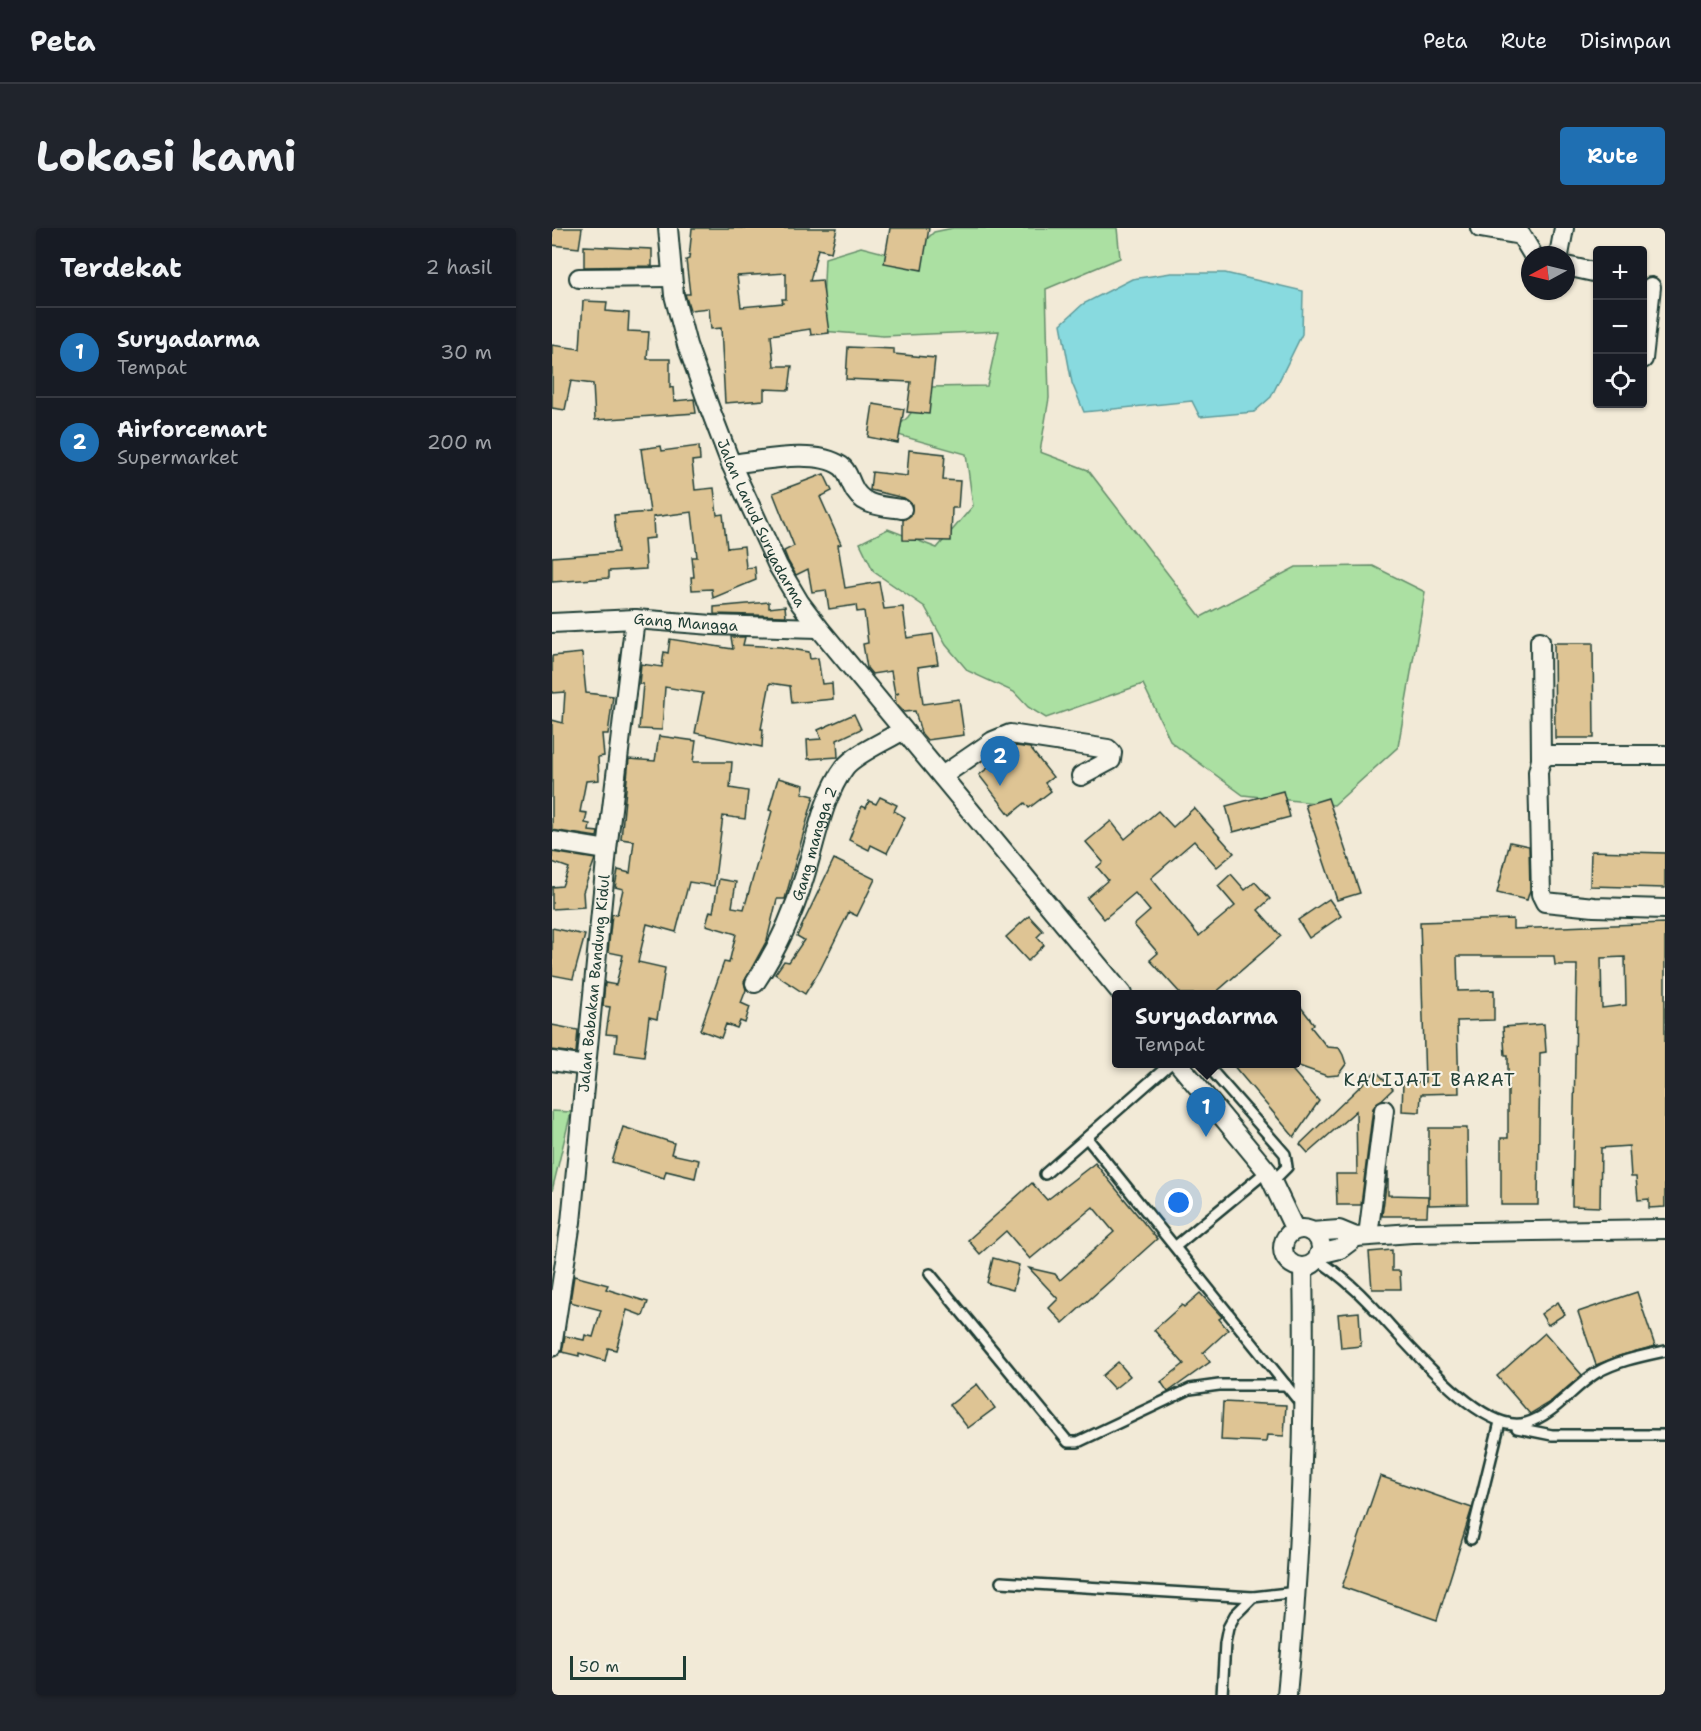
<!DOCTYPE html>
<html lang="id">
<meta charset="utf-8">
<style>
body{margin:0;font-family:"Shantell Sans",sans-serif;background:#20242c;color:#f1f3f6}
.controls{position:absolute;right:18px;top:18px;display:grid;overflow:hidden;border-radius:6px;box-shadow:0 2px 4px #0004}
.controls button{width:54px;height:54px;display:grid;place-items:center;padding:0;border:0;border-bottom:2px solid #363941;background:#171b24;color:#f1f3f6;font:30px sans-serif}
.compass{position:absolute;left:969px;top:18px;width:54px;height:54px;border-radius:50%;background:#171b24;box-shadow:0 2px 4px #0004;rotate:263deg}
.scale{position:absolute;left:18px;bottom:15px;width:116px;box-sizing:border-box;padding-left:6px;border:3px solid #1f3d34;border-top:0;font-size:16px;line-height:21px;white-space:nowrap;color:#1f3d34;-webkit-text-stroke:4px #f7f3e8;paint-order:stroke}
.you{position:absolute;left:627px;top:975px;width:21px;height:21px;margin:-15px;border:4px solid #fff;border-radius:50%;background:#1a73e8;box-shadow:0 0 0 9px #1a73e833}
.badge{display:grid;place-items:center;width:39px;height:39px;border-radius:50%;background:#1f6fb2;color:#fff;font-size:20px;font-weight:700}
.pin{position:absolute;translate:-50% -50px;filter:drop-shadow(0 2px 3px #0008)}
.pin::after{content:'';position:absolute;top:32px;width:21px;height:18px;background:inherit;clip-path:polygon(0 0,100% 0,50% 100%)}
.popup{position:absolute;left:560px;top:762px;width:189px;height:78px;box-sizing:border-box;display:grid;place-content:center;border-radius:6px;background:#171b24;filter:drop-shadow(0 2px 4px #0005);font-size:20px;white-space:nowrap;color:#9ea1a6}
.popup b{font-size:22px;color:#f1f3f6}
.popup::after{content:'';position:absolute;left:50%;top:100%;margin-left:-12px;border:12px solid transparent;border-top-color:#171b24}
.list{margin:0;padding:0;list-style:none}
h2{display:flex;justify-content:space-between;align-items:center;height:78px;margin:0;padding:0 24px;font-size:26px}
h2 small{font-size:20px;font-weight:400;color:#9ea1a6}
.list li{display:grid;grid-template-columns:39px 1fr auto;gap:18px;align-items:center;box-sizing:border-box;height:90px;padding:0 24px;border-top:2px solid #363941}
.list b{display:block;font-size:22px;white-space:nowrap}
.list p{margin:0;font-size:20px;white-space:nowrap;color:#9ea1a6}
.list em{font-size:20px;font-style:normal;color:#9ea1a6}
.icon{flex:none;width:33px;height:33px;fill:none;stroke:currentColor;stroke-width:2;stroke-linecap:round;stroke-linejoin:round}
.map{position:relative;flex:none;width:1113px;height:1467px;overflow:hidden;border-radius:6px}
header{display:flex;align-items:center;gap:36px;box-sizing:border-box;height:84px;padding:0 30px;background:#171b24;border-bottom:2px solid #363941}
header strong{font-size:28px}
nav{display:flex;gap:33px;margin-inline-start:auto;font-size:21px}
.intro{display:flex;align-items:center;justify-content:space-between;box-sizing:border-box;height:144px;padding:0 36px}
h1{margin:0;font-size:42px}
.button{padding:15px 27px;border-radius:6px;background:#1f6fb2;color:#fff;font-size:21px;font-weight:700}
main{display:flex;gap:36px;padding:0 36px}
aside{flex:1;background:#171b24;border-radius:6px;box-shadow:0 2px 4px #0004}
.map>svg:first-child{display:block}
.green{fill:#abe0a2;stroke:#658e6b;stroke-width:1.5}
.water{fill:#88dadf;stroke:#5e9b9b;stroke-width:1.5}
.building{fill:#dec494;stroke:#1f3d34;stroke-width:1.5;fill-rule:evenodd}
.lines{fill:none;stroke-linecap:round;stroke-linejoin:round}
.service-casing{stroke:#1f3d34;stroke-width:14}
.minor-casing{stroke:#1f3d34;stroke-width:22}
.service{stroke:#f7f3e8;stroke-width:9}
.minor{stroke:#f7f3e8;stroke-width:18}
.labels{text-anchor:middle;stroke-width:4.5;stroke-linejoin:round;paint-order:stroke}
.street-label{font-size:15px;fill:#1f3d34;stroke:#f7f3e8}
.quarter-label{font-size:18px;letter-spacing:1.5px;fill:#1f3d34;stroke:#f7f3e8}
</style>
<header>
<strong>Peta</strong>
<nav><a>Peta</a><a>Rute</a><a>Disimpan</a></nav>
</header>
<div class="intro"><h1>Lokasi kami</h1><a class="button">Rute</a></div>
<main>
<aside>
<h2>Terdekat<small>2 hasil</small></h2>
<ul class="list">
<li><span class="badge">1</span><div><b>Suryadarma</b><p>Tempat</p></div><em>30 m</em></li>
<li><span class="badge">2</span><div><b>Airforcemart</b><p>Supermarket</p></div><em>200 m</em></li>
</ul>
</aside>
<div class="map">
<svg width="1113" height="1467" viewBox="0 0 1113 1467">
<rect width="100%" height="100%" fill="#f2ead7"/>
<filter id="ink" filterUnits="userSpaceOnUse"><feTurbulence type="fractalNoise" baseFrequency=".0167" numOctaves="2"/><feDisplacementMap in="SourceGraphic" scale="12" xChannelSelector="R" yChannelSelector="G"/><feConvolveMatrix kernelMatrix="1 2 1 2 8 2 1 2 1" color-interpolation-filters="sRGB"/></filter>
<g filter="url(#ink)">
<g class="green">
<polygon points="401,0 565,0 568,30 494,61 497,170 488,224 536,242 649,389 744,339 821,338 873,364 846,519 782,577 691,567 619,514 591,456 494,490 476,479 462,464 416,443 394,417 373,379 322,344 308,315 336,301 385,320 421,278 414,226 339,205 356,189 377,159 435,158 447,103 331,108 270,103 273,30 309,19 355,31 382,4"/>
<polygon points="0,883 19,884 0,963"/>
</g>
<polygon class="water" points="619,45 673,45 751,63 750,106 719,169 702,184 648,189 640,173 532,184 520,155 509,96 531,76 580,51"/>
<g class="building">
<polygon points="0,0 30,0 27,20 0,17"/>
<path d="M140,0H285L279,24L266,21L258,53L270,52L277,105L259,107L258,101L219,107L222,138H240L237,162L212,161V172L173,175L169,100L159,101L157,80L138,82L133,66H138L134,32L137,31ZM234,45V71H230L231,75L189,79L185,48Z"/>
<polygon points="338,0 377,0 370,42 332,35"/>
<polygon points="32,18 100,21 100,38 32,39"/>
<polygon points="31,73 55,74 54,83 77,85 76,103 97,104 95,131 118,131 118,160 121,159 122,173 142,171 144,185 43,192 41,156 19,153 13,182 0,180 0,117 28,121"/>
<polygon points="296,119 342,121 342,126 383,130 377,186 355,184 359,154 294,151"/>
<polygon points="321,176 352,181 346,215 316,209"/>
<polygon points="109,218 110,223 147,218 148,232 140,233 143,262 162,260 165,287 171,286 175,320 192,318 194,340 203,339 204,352 161,370 160,361 140,362 139,349 142,349 140,329 145,329 140,284 101,289 102,310 92,311 94,341 57,343 57,350 0,354 0,329 66,324 62,287 98,284 89,221"/>
<polygon points="357,222 393,226 391,252 408,253 406,280 400,280 399,313 351,312 351,292 359,287 360,276 352,270 318,262 320,244 355,248"/>
<polygon points="272,246 280,263 268,269 289,316 286,317 293,360 327,354 332,381 351,379 355,410 381,406 386,436 366,439 371,476 407,471 412,507 375,512 369,505 363,483 352,484 344,476 343,467 347,465 343,466 339,443 320,446 315,440 311,416 316,415 312,383 305,384 304,377 277,381 274,362 260,364 256,341 244,347 236,333 232,323 242,318 221,265"/>
<polygon points="217,374 217,380 233,378 234,388 162,386 162,379"/>
<polygon points="179,409 193,409 191,417 228,419 257,424 258,431 266,430 270,456 280,455 281,471 240,475 238,458 218,455 209,501 211,501 210,519 143,505 151,465 113,459 110,502 87,501 91,456 87,456 89,436 110,439 112,424 116,425 118,411 181,421"/>
<polygon points="1002,415 1041,415 1042,510 1003,510"/>
<polygon points="30,425 34,465 61,468 56,506 50,506 52,528 46,529 47,552 34,553 28,584 35,585 33,595 38,596 37,603 46,604 45,609 0,602 0,492 11,495 13,464 0,465 0,428"/>
<polygon points="302,486 309,501 285,512 286,529 256,531 255,512 269,511 266,502"/>
<polygon points="107,508 144,513 141,534 180,534 178,560 196,563 193,591 171,588 162,658 137,654 124,704 95,696 86,734 113,740 105,791 97,789 92,828 63,824 65,807 54,806 58,779 51,778 53,755 64,757 71,727 56,724 60,686 65,687 71,661 63,659 66,642 78,645 82,613 69,611 77,531 103,533"/>
<polygon points="464,518 478,520 501,549 493,555 499,563 477,580 473,575 458,587 427,547"/>
<polygon points="226,550 252,557 250,565 262,568 233,671 225,671 215,712 192,754 194,762 189,775 198,779 193,795 188,793 185,800 174,796 169,810 148,802 172,734 177,735 184,706 154,697 158,683 161,684 167,651 184,654 180,679 192,681 220,583 217,582"/>
<polygon points="731,563 738,589 681,604 674,578"/>
<polygon points="328,569 345,577 342,583 353,589 335,625 319,617 317,622 297,612 310,578 314,580 317,573 324,576"/>
<polygon points="776,570 808,665 785,672 753,577"/>
<polygon points="642,580 682,625 665,639 642,613 599,650 647,708 683,678 666,658 679,646 693,662 703,654 718,671 706,682 729,708 662,766 629,766 598,732 606,725 582,697 598,683 583,665 552,691 535,670 556,652 545,639 551,634 534,614 559,593 573,611 606,583 621,599"/>
<polygon points="958,614 977,618 978,662 975,672 945,665"/>
<polygon points="1039,623 1113,625 1113,660 1038,658"/>
<polygon points="0,624 43,631 31,664 32,679 0,681 0,659 10,658 17,640 0,634"/>
<polygon points="282,631 323,651 305,688 297,684 268,742 253,766 223,746 232,733 237,734 252,712 245,708"/>
<polygon points="777,671 789,688 757,710 746,692"/>
<polygon points="477,688 491,703 485,709 492,717 476,733 454,709"/>
<path d="M961,691V701L1113,695V979L1097,980V971L1086,972L1084,949H1079L1077,918L1049,920L1048,979L1020,978L1025,737H1003L1002,728H905L906,763L942,762V792L905,793L907,865L869,866L868,884L850,883L851,853L873,854L868,694ZM1073,729L1074,777L1050,780L1049,730Z"/>
<polygon points="0,700 33,707 21,751 0,747"/>
<polygon points="744,773 762,796 759,799 775,819 787,820 791,827 794,836 786,847 775,848 744,837"/>
<polygon points="992,796 994,824 988,825 986,977 949,977 949,910 956,910 956,827 953,827 951,799"/>
<polygon points="0,797 26,802 24,825 0,822"/>
<polygon points="680,836 735,836 767,873 742,909"/>
<polygon points="824,843 841,861 821,880 809,977 785,977 784,946 805,946 804,883 756,925 748,916"/>
<polygon points="71,899 122,915 119,926 147,932 143,950 114,943 112,950 60,934"/>
<polygon points="877,900 915,900 916,976 877,977"/>
<polygon points="543,935 605,1011 511,1095 497,1080 506,1071 477,1040 503,1046 508,1052 562,1004 541,979 478,1031 454,1003 428,1026 416,1012 480,955 495,972"/>
<polygon points="836,943 836,967 876,968 875,988 830,988"/>
<polygon points="840,1022 840,1043 848,1043 849,1061 820,1061 817,1024"/>
<polygon points="441,1030 467,1037 461,1062 435,1055"/>
<polygon points="22,1048 56,1057 54,1061 96,1074 91,1088 75,1082 64,1122 56,1120 53,1133 27,1125 27,1128 10,1124 13,1108 32,1112 33,1107 41,1109 49,1082 18,1074"/>
<polygon points="1085,1064 1103,1118 1067,1128 1044,1137 1026,1084"/>
<polygon points="648,1065 670,1089 667,1091 676,1102 651,1125 658,1134 616,1164 609,1154 632,1136 602,1102 630,1077 632,1079"/>
<polygon points="1006,1074 1013,1086 996,1097 989,1086"/>
<polygon points="807,1084 809,1118 789,1120 786,1086"/>
<polygon points="993,1105 1030,1147 998,1174 978,1186 945,1148"/>
<polygon points="566,1134 578,1148 562,1161 550,1148"/>
<polygon points="425,1156 443,1180 416,1200 398,1177"/>
<polygon points="671,1174 734,1177 732,1208 715,1207 714,1214 669,1212"/>
<polygon points="828,1248 920,1280 885,1392 790,1359"/>
</g>
<g class="lines">
<defs>
<g id="service">
<polyline points="654,836 733,926 735,939 721,953"/>
<polyline points="535,910 750,1177"/>
<polyline points="493,946 618,836"/>
<polyline points="624,1018 715,943"/>
<path d="M765,1031C784,1044 801,1058 817,1075C848,1106 928,1209 974,1195C1002,1187 1020,1160 1044,1145C1064,1133 1090,1128 1113,1123"/>
<polyline points="378,1046 516,1214 526,1214 638,1161 667,1157 734,1157"/>
<polyline points="965,1200 1000,1207 1113,1207"/>
<polyline points="919,1311 948,1194"/>
<polyline points="449,1354 701,1369"/>
<polyline points="670,1467 673,1415 676,1400 683,1387 701,1369 745,1364"/>
</g>
<g id="minor">
<path id="s1" d="M116,0L122,67L135,117L158,181L179,236L226,338L248,375L267,400L570,766"/>
<polyline points="928,0 969,7 981,27"/>
<polyline points="1007,27 1012,0"/>
<polyline points="1014,38 1046,45"/>
<polyline points="27,50 120,49"/>
<polyline points="1091,131 1099,59"/>
<path d="M179,236C207,233 264,220 289,238C295,242 297,251 300,257C309,279 330,278 350,281"/>
<path id="s2" d="M0,395L83,391L160,397L267,400"/>
<polyline points="988,413 989,532"/>
<polyline points="1113,527 996,527 989,532 986,544 989,666 993,674 1042,679 1113,681"/>
<polyline points="390,548 441,513 458,506 556,521 560,525 559,532 529,548"/>
<polyline points="0,613 55,622"/>
<path id="s3" d="M203,755C225,722 242,684 253,647C264,612 271,568 293,539C303,526 336,512 351,502"/>
<polyline points="0,833 34,838"/>
<polyline points="627,836 715,943 743,1002"/>
<circle cx="750" cy="1020" r="19"/>
<polyline points="759,1004 787,1002 804,1009 860,1005 1113,1001"/>
<polyline points="816,1008 832,882"/>
<polyline points="767,1026 788,1021 804,1009"/>
<path id="s4" d="M0,1119L19,994L55,622L83,391"/>
<path d="M735,1467C749,1325 754,1182 751,1039"/>
</g>
</defs>
<use href="#service" class="service-casing"/>
<use href="#minor" class="minor-casing"/>
<use href="#service" class="service"/>
<use href="#minor" class="minor"/>
</g>
</g>
<g class="labels">
<g class="street-label">
<text dy="5" stroke="none"><textPath href="#s1" startOffset="312">Jalan Lanud Suryadarma</textPath></text>
<text dy="5" stroke="none"><textPath href="#s2" startOffset="134">Gang Mangga</textPath></text>
<text dy="5" stroke="none"><textPath href="#s3" startOffset="152">Gang mangga 2</textPath></text>
<text dy="5" stroke="none"><textPath href="#s4" startOffset="366">Jalan Babakan Bandung Kidul</textPath></text>
</g>
<g class="quarter-label">
<text x="878" y="858">KALIJATI BARAT</text>
</g>
</g>
</svg>
<div class="controls">
<button>+</button>
<button>−</button>
<button><svg class="icon" aria-label="locate" viewBox="0 0 24 24"><circle cx="12" cy="12" r="6"/><path d="M12 2v4M12 18v4M2 12h4M18 12h4"/></svg></button>
</div>
<svg class="compass" viewBox="-18 -18 36 36"><path d="M0-13l5 13h-10z" fill="#e53935"/><path d="M0 13l5-13h-10z" fill="#9ea1a6"/></svg>
<div class="scale">50 m</div>
<div class="you"></div>
<div class="pin badge" style="left:654px;top:909px">1</div>
<div class="popup"><b>Suryadarma</b>Tempat</div>
<div class="pin badge" style="left:448px;top:558px">2</div>
</div>
</main>
